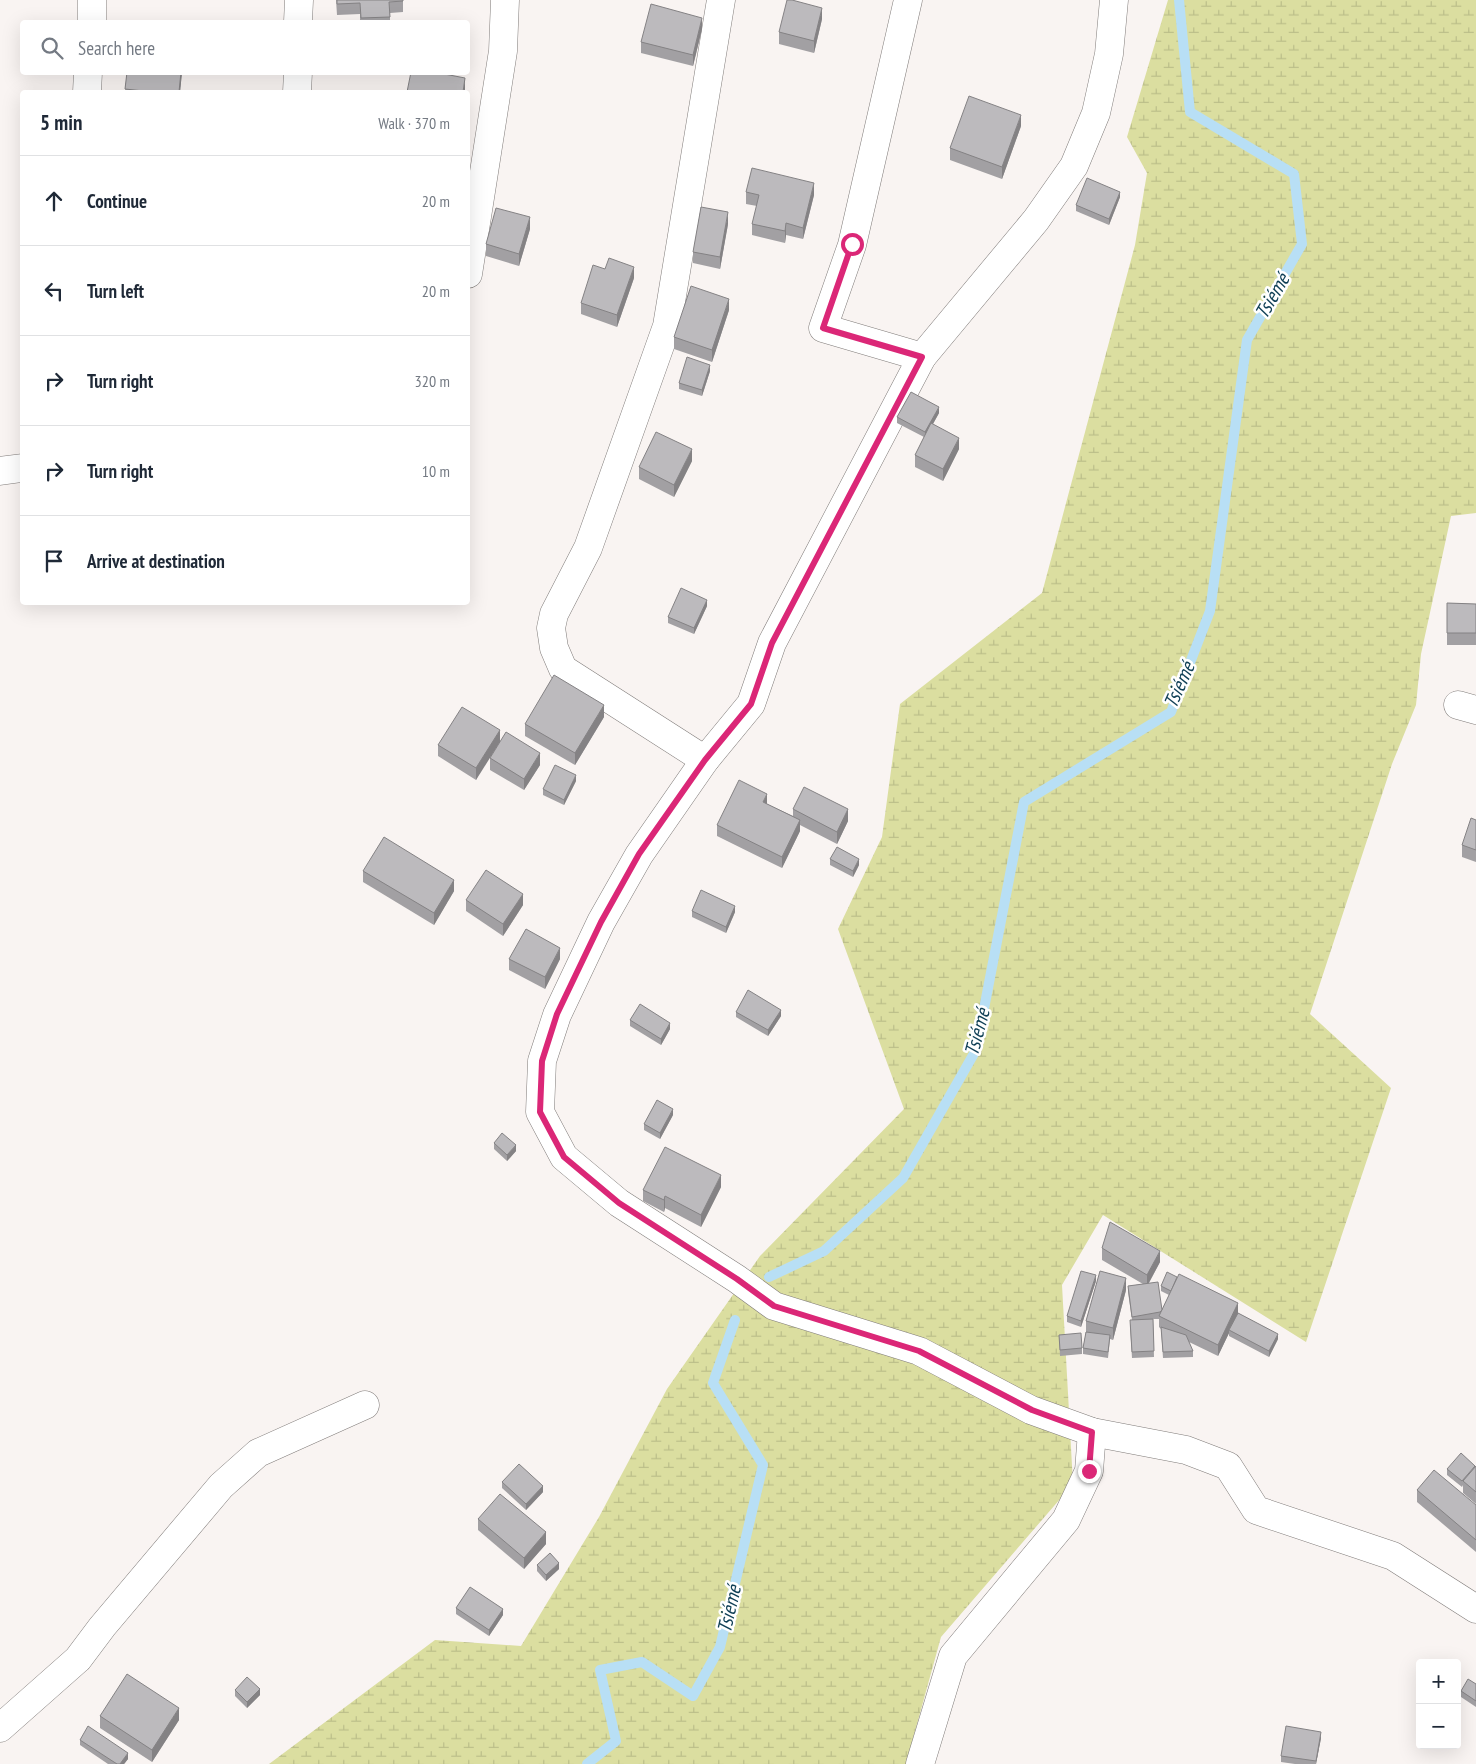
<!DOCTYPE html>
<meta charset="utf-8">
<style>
body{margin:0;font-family:"PT Sans Narrow",sans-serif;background:#f6f6f7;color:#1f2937}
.controls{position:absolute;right:15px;bottom:15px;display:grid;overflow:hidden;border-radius:5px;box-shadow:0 5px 20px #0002}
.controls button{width:45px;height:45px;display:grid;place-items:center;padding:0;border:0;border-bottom:1px solid #e0e1e3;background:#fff;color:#1f2937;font:25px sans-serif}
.stop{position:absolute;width:15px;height:15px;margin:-11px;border:4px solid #db2777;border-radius:50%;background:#fff}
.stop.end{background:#db2777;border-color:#fff;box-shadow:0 1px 5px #0008}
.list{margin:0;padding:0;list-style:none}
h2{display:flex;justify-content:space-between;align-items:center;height:65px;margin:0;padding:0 20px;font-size:21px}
h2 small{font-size:16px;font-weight:400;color:#747a83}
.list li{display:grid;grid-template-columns:32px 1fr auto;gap:15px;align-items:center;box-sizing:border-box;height:90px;padding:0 20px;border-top:1px solid #e0e1e3}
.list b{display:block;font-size:19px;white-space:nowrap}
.list em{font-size:16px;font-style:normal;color:#747a83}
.icon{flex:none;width:28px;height:28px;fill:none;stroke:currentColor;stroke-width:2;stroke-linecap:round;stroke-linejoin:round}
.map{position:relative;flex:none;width:1476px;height:1764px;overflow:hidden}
.search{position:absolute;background:#fff;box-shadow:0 5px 20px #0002;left:20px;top:20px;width:450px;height:55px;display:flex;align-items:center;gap:12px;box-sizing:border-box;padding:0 18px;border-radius:5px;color:#747a83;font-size:19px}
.panel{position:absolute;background:#fff;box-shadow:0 5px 20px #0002;left:20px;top:90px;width:450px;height:515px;border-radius:5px}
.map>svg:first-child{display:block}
.wetland{fill:url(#wetland-marsh)}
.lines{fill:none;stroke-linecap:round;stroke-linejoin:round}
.stream{stroke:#b8dff5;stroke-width:10}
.street-casing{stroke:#807c7a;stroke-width:29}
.street{stroke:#fff;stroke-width:28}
.wall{fill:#a2a0a3}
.shaded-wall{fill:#848284}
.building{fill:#bcbabd;stroke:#848284}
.route{stroke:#db2777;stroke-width:6}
.labels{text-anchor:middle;stroke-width:5;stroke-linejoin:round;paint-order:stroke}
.water-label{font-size:20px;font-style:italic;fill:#0f3f55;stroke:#fff}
</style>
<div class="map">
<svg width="1476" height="1764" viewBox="0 0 1476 1764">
<defs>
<pattern id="wetland-marsh" width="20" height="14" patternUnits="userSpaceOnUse" patternTransform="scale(1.25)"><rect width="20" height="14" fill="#dbdea0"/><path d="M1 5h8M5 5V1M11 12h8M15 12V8" fill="none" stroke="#bcbf8a"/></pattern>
</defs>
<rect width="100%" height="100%" fill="#f9f4f2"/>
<polygon class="wetland" points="1168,0 1476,0 1476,513 1451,516 1421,654 1416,705 1392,764 1310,1014 1391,1088 1306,1342 1103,1215 1062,1285 1073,1484 941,1637 906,1764 269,1764 435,1640 521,1646 599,1517 667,1389 760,1256 904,1109 838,929 882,837 900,704 1042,593 1135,245 1147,173 1127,137"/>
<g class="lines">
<g class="stream">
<polyline points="769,1277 824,1251 903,1178 976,1050 1024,802 1171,712 1210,611 1247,340 1302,244 1294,174 1190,112 1179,0"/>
<polyline points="587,1764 616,1741 600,1670 642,1662 693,1696 720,1647 763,1465 713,1383 735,1320"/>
</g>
<defs>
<g id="street">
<polyline points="908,0 852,245 823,328 922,357"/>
<polyline points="1114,0 1109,54 1096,113 1074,166 1036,220 922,357 772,643 751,704 705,760 639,855 601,922 557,1015 542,1061 540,1112 564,1157 619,1203 737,1279 774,1306 919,1351 1031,1410 1092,1432 1186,1450 1228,1466 1256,1510 1393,1556 1476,1609"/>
<polyline points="92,22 92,0"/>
<polyline points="298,22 299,0"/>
<polyline points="87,92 88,72"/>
<polyline points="297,92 298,72"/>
<polyline points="468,274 503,51 505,0"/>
<polyline points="0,471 22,468"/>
<polyline points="1458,705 1476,710"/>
<polyline points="705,760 563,669 554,648 551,628 554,614 588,548 667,326 721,0"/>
<polyline points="0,1728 78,1659 102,1627 221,1486 258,1453 365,1405"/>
<polyline points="920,1764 953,1656 1066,1520 1089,1471 1092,1432"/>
</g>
</defs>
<use href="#street" class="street-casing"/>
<use href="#street" class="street"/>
</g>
<g class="wall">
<polygon points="336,0 403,0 403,12 390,13 390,22 360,22 360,14 337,15"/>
<polygon points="822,19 814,53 779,44 779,32"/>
<polygon points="702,29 693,66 641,53 641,42"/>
<polygon points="127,72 182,72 180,92 125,92"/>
<polygon points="1021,126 1002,179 950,160 950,148"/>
<polygon points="746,192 814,195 803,239 786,235 785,243 752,235 752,224 757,206 746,204"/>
<polygon points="1120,197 1109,225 1076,211 1076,205"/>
<polygon points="728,224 720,269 693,263 693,252"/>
<polygon points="530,229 519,266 486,256 486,244"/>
<polygon points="634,278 617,327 581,314 581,303"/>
<polygon points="729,310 712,362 674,349 674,337"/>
<polygon points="710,371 702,396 679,389 679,383"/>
<polygon points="939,413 933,424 959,449 943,481 915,467 915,455 924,437 897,423 897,417"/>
<polygon points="692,461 674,497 639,479 639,467"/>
<polygon points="1447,603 1476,604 1476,645 1447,645"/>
<polygon points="707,606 694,634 668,623 668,617"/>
<polygon points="604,717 575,765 525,736 525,724"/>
<polygon points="500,730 476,780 438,756 438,745"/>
<polygon points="490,758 540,765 524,790 490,770"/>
<polygon points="576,781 564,805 543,795 543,789"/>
<polygon points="767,804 793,816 793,809 848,821 837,844 800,825 800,831 782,868 717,836 717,825"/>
<polygon points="1476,820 1476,862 1462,857 1462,845"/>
<polygon points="830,859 859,865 853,877 830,865"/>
<polygon points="363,871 454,891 434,925 363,882"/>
<polygon points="466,900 523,905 503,936 466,911"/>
<polygon points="692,911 735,912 726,933 692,917"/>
<polygon points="509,959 560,959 545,989 509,970"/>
<polygon points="736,1012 781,1016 768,1036 736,1017"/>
<polygon points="630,1020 670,1029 661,1045 630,1026"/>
<polygon points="673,1115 660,1139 644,1130 644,1124"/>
<polygon points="494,1143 516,1151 507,1161 494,1149"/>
<polygon points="721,1187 701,1227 665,1208 664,1212 643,1201 643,1190"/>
<polygon points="1102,1248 1160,1262 1149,1283 1162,1310 1169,1295 1161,1291 1161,1286 1238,1313 1278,1339 1269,1357 1229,1336 1229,1333 1218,1356 1189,1342 1193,1351 1193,1357 1163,1358 1161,1329 1159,1327 1159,1319 1153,1319 1154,1357 1132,1358 1130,1326 1132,1320 1128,1292 1128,1286 1143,1284 1102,1260"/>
<polygon points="1096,1281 1081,1327 1067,1322 1067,1316"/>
<polygon points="1126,1290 1113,1340 1110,1339 1108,1358 1083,1354 1083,1348 1086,1332 1086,1321"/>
<polygon points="1059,1335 1082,1348 1082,1354 1060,1356"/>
<polygon points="1476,1466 1476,1504 1463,1493 1463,1485 1462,1487 1447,1475 1447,1469 1475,1467"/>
<polygon points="502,1482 543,1492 526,1510 502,1488"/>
<polygon points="1417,1490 1476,1505 1476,1552 1417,1502"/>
<polygon points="478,1519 546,1544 524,1569 478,1530"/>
<polygon points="537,1565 559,1569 546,1581 537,1571"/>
<polygon points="456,1608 503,1615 489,1636 456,1614"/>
<polygon points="1476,1684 1476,1707 1461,1697 1461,1691"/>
<polygon points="235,1690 260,1695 247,1708 235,1696"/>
<polygon points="100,1716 179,1720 152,1762 100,1728"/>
<polygon points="1321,1738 1316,1764 1295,1764 1281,1762 1281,1756"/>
<polygon points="80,1740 128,1759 124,1764 108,1764 80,1745"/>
</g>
<g class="shaded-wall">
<polygon points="822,8 822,19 814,53 814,41"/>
<polygon points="702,18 702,29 693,66 693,55"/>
<polygon points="181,72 182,72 180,92 179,92"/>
<polygon points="465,78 465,92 463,92"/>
<polygon points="1021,115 1021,126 1002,179 1002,167"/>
<polygon points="814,183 814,195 803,239 803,228"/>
<polygon points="1120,192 1120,197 1109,225 1109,219"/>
<polygon points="728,212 728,224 720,269 720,257"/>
<polygon points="530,217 530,229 519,266 519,254"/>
<polygon points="786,223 786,235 785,243 785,231"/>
<polygon points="634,267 634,278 617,327 617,315"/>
<polygon points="729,299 729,310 712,362 712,350"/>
<polygon points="710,365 710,371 702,396 702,390"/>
<polygon points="939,407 939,413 925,438 925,432"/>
<polygon points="959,438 959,449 943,481 943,469"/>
<polygon points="692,449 692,461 674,497 674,485"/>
<polygon points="707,600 707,606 694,634 694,628"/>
<polygon points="604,705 604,717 575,765 575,753"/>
<polygon points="500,730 500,742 476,780 476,768"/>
<polygon points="540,753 540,765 524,790 524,779"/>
<polygon points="576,775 576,781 564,805 564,800"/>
<polygon points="767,794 767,806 763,802"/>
<polygon points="848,809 848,821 837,844 837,832"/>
<polygon points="800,820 800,831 782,868 782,857"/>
<polygon points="859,859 859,865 853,877 853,871"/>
<polygon points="454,880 454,891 434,925 434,913"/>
<polygon points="523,894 523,905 503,936 503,924"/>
<polygon points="735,906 735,912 726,933 726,927"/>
<polygon points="560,948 560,959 545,989 545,977"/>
<polygon points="781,1010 781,1016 768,1036 768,1030"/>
<polygon points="670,1023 670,1029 661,1045 661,1039"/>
<polygon points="673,1109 673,1115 660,1139 660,1133"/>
<polygon points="516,1145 516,1151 507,1161 507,1155"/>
<polygon points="721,1175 721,1187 701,1227 701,1215"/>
<polygon points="665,1196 665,1208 664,1212 664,1200"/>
<polygon points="1160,1251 1160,1262 1147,1286 1147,1275"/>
<polygon points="1096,1275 1096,1281 1081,1327 1081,1321"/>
<polygon points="1126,1278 1126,1290 1113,1340 1113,1328"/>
<polygon points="1238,1303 1238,1315 1229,1330 1229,1333 1218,1356 1218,1345"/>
<polygon points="1278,1334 1278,1339 1269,1357 1269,1351"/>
<polygon points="543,1486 543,1492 526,1510 526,1504"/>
<polygon points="546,1532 546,1544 524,1569 524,1558"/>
<polygon points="559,1563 559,1569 546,1581 546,1575"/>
<polygon points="503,1609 503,1615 489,1636 489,1630"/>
<polygon points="260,1689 260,1695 247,1708 247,1702"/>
<polygon points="179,1708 179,1720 152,1762 152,1750"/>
<polygon points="1321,1732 1321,1738 1316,1764 1316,1761"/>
<polygon points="128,1753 128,1759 124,1764 120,1764"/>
</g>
<g class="building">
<polygon points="337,0 403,0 403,1 389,2 390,17 361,18 360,3 337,4"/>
<polygon points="787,0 792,0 822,8 814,41 779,32"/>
<polygon points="651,4 702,18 693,55 641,42"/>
<polygon points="127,72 181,72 179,92 153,92 125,89"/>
<polygon points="411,72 434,72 465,78 463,92 407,92"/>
<polygon points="969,96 1021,115 1002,167 950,148"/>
<polygon points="752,168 814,183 803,228 786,223 785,231 752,224 759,195 746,192"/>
<polygon points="1087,178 1120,192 1109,219 1076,205"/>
<polygon points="701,207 728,212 720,257 693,252"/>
<polygon points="496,208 530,217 519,254 486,244"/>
<polygon points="609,258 634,267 617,315 581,303 593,265 605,269"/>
<polygon points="691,286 729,299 712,350 674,337"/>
<polygon points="687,357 710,365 702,390 679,383"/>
<polygon points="911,392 939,407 925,432 897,417"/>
<polygon points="931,423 959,438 943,469 915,455"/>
<polygon points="656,432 692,449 674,485 639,467"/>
<polygon points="681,588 707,600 694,628 668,617"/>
<polygon points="1447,603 1476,604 1476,633 1447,633"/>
<polygon points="554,675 604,705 575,753 525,724"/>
<polygon points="462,707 500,730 476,768 438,745"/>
<polygon points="506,732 540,753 524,779 490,758"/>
<polygon points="555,765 576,775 564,800 543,789"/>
<polygon points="739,780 767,794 763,802 800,820 782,857 717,825"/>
<polygon points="804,787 848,809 837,832 793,809"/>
<polygon points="1471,818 1476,820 1476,850 1462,845"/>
<polygon points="384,837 454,880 434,913 363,871"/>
<polygon points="837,847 859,859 853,871 830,859"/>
<polygon points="486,870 523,894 503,924 466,900"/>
<polygon points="701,890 735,906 726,927 692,911"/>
<polygon points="526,929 560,948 545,977 509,959"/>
<polygon points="748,990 781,1010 768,1030 736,1012"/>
<polygon points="640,1004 670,1023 661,1039 630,1020"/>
<polygon points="657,1100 673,1109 660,1133 644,1124"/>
<polygon points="502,1133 516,1145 507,1155 494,1143"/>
<polygon points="665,1147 721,1175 701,1215 665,1196 664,1200 643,1190"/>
<polygon points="1110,1222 1160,1251 1147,1275 1102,1248"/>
<polygon points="1081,1271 1096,1275 1081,1321 1067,1316"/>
<polygon points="1100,1271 1126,1278 1113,1328 1086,1321"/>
<polygon points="1167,1272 1177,1277 1171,1291 1161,1286"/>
<polygon points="1179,1274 1238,1303 1218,1345 1159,1316"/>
<polygon points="1158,1282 1162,1310 1160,1312 1132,1317 1128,1286"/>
<polygon points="1238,1313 1278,1334 1269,1351 1229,1330"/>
<polygon points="1153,1319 1154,1351 1132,1352 1130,1320"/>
<polygon points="1161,1327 1186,1335 1193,1351 1163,1352"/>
<polygon points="1086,1332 1110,1335 1108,1352 1083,1348"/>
<polygon points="1081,1333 1082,1348 1060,1350 1059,1335"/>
<polygon points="1461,1453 1475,1466 1462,1481 1447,1469"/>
<polygon points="519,1464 543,1486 526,1504 502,1482"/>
<polygon points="1476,1466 1476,1492 1463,1481"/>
<polygon points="1434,1470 1476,1505 1476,1540 1417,1490"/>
<polygon points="500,1494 546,1532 524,1558 478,1519"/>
<polygon points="550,1553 559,1563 546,1575 537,1565"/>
<polygon points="470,1587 503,1609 489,1630 456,1608"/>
<polygon points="127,1674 179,1708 152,1750 100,1716"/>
<polygon points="247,1677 260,1689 247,1702 235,1690"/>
<polygon points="1468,1679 1476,1684 1476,1701 1461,1691"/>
<polygon points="88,1726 128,1753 120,1764 117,1764 80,1740"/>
<polygon points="1286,1726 1321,1732 1316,1761 1281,1756"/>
</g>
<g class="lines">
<polyline class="route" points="852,244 823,328 922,357 772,643 751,704 705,760 639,854 601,922 557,1014 542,1061 540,1112 564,1157 619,1203 737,1279 774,1306 919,1351 1032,1410 1092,1432 1089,1471"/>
</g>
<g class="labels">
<g class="water-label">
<text transform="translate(1272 296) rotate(-60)" y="7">Tsiémé</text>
<text transform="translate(1179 685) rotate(-66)" y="7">Tsiémé</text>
<text transform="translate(977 1032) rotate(-75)" y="7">Tsiémé</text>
<text transform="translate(729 1609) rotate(-77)" y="7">Tsiémé</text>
</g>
</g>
</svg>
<div class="controls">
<button>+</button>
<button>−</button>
</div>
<div class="stop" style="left:852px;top:244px"></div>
<div class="stop end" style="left:1089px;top:1471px"></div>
<div class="search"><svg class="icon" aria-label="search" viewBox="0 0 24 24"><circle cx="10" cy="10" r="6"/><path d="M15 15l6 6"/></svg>Search here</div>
<section class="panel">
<h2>5 min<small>Walk · 370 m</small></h2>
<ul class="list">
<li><svg class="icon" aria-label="ahead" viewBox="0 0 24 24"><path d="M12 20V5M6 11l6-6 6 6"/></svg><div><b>Continue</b></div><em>20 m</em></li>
<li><svg class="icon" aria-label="left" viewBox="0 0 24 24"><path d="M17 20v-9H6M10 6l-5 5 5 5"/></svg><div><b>Turn left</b></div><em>20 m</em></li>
<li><svg class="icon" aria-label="right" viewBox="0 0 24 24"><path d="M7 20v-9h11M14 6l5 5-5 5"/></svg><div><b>Turn right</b></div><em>320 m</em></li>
<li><svg class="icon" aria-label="right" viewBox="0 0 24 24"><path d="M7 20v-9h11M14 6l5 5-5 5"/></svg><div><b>Turn right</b></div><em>10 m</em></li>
<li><svg class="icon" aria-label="arrive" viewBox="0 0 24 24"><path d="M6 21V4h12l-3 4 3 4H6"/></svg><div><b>Arrive at destination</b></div></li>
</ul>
</section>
</div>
